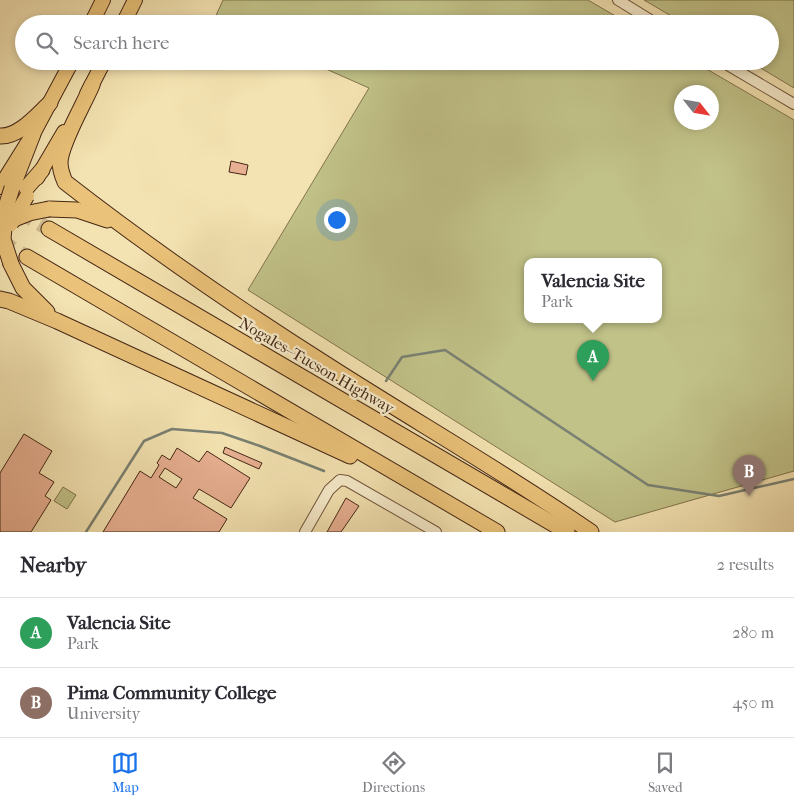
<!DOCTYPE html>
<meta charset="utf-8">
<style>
body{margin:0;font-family:"IM FELL French Canon",serif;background:#f2f2f3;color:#2b2b33}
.compass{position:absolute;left:674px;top:85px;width:45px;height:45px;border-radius:50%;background:#fff;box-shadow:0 2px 8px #0003;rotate:121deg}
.you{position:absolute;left:336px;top:219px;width:18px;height:18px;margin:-12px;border:4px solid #fff;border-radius:50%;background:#1a73e8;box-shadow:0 0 0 8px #1a73e833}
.badge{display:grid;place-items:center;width:32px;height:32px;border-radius:50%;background:#1a73e8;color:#fff;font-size:16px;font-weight:700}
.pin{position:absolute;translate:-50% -41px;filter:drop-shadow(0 1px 2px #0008)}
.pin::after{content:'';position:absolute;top:26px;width:18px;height:15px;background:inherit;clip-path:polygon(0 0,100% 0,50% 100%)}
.popup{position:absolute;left:524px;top:258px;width:138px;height:65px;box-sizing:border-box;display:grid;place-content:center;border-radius:10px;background:#fff;filter:drop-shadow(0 1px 4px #0005);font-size:16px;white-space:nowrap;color:#7c7c81}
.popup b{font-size:19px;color:#2b2b33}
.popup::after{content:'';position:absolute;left:50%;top:100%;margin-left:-10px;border:10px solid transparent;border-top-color:#fff}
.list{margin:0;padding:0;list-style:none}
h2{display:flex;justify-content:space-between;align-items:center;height:65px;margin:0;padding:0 20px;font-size:21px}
h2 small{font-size:16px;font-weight:400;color:#7c7c81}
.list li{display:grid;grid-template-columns:32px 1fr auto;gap:15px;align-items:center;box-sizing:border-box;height:70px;padding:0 20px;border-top:1px solid #e1e1e2}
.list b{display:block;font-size:19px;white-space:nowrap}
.list p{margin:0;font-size:16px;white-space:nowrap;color:#7c7c81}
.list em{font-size:16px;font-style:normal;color:#7c7c81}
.icon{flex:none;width:28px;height:28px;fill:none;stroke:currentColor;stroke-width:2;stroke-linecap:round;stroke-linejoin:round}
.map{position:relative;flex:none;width:794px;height:532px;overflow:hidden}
.search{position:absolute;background:#fff;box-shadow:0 2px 8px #0003;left:15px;right:15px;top:15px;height:55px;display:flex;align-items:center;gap:12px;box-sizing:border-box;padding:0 18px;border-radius:28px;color:#7c7c81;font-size:19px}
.sheet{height:205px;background:#fff}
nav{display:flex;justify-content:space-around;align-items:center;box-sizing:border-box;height:70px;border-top:1px solid #e1e1e2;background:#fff;font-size:14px;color:#7c7c81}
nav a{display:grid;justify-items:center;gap:2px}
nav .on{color:#1a73e8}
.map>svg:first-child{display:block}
.green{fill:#c1c288;stroke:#82744e;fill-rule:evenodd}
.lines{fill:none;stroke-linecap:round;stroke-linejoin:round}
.stream{stroke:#798173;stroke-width:2.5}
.building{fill:#e8b092;stroke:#442615;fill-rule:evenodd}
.highway-tunnel{stroke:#d1bd93;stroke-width:15;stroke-dasharray:15 8;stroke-linecap:butt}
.minor-casing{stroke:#70553c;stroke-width:12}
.major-casing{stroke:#442615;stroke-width:16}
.highway-casing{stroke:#442615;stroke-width:17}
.minor{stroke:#f8edcd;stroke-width:10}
.major{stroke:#eac279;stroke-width:14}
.highway{stroke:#eac279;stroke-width:15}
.major-bridge-casing{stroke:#442615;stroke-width:16;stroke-linecap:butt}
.highway-bridge-casing{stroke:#442615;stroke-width:17;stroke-linecap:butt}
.major-bridge{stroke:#eac279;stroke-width:14}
.highway-bridge{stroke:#eac279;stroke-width:15}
.labels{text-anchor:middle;stroke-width:4.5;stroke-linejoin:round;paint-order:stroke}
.street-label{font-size:16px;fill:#442615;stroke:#f8edcd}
</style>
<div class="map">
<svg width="794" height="532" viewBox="0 0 794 532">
<rect width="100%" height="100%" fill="#f4e3b2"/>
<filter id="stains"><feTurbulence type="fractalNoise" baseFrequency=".004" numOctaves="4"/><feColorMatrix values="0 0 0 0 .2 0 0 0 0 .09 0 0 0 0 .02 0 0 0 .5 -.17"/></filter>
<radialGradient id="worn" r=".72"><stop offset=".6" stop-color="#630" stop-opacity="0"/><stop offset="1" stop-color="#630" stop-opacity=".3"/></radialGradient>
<g class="green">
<polygon points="223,0 588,0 629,24 222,24 214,20"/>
<polygon points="644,0 794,0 794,88 749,61 770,61 770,24 685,24"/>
<path d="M308,61H693L794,120V471L615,522L248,290L369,88ZM712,92V122H682V92ZM658,262V320H528V262Z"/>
<polygon points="63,487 76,495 67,509 54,501"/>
</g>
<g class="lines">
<g class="stream">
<polyline points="386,381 402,357 445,350 648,485 719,496 794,479"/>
<polyline points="86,532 144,441 172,429 222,433 260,446 324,471"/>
</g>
</g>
<g class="building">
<polygon points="231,161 248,165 246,175 229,172"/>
<polygon points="24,434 52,451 39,473 54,482 45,496 51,500 31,532 0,532 0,473"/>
<polygon points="225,447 262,463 259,469 223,453"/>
<path d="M177,448L199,462L207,451L250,478L231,508L199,489L193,498L227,519L219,532H103L140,471L151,478L159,465L157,463L162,455L170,460ZM165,468L182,479L176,488L159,477Z"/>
<polygon points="346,498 359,506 341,532 327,532"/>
</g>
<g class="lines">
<g class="highway-tunnel">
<polyline points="0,200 49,229"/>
<polyline points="0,241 27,257"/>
</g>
<defs>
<g id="minor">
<polyline points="618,0 657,24"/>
<polyline points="721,61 794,104"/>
<polyline points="305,532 329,490 340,480 347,481 436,532"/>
</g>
<g id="major">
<polyline points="91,24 103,0"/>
<polyline points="123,24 135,0"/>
<polyline points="87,94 104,61"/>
<polyline points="37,178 64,132"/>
<polyline points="0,187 33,134 72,61"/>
</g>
<g id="highway">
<path d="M92,85C84,104 61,143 60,162C60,169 62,175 65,182C151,249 240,310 332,368C418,423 507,474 591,532"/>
<path d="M0,136C19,137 37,115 50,103"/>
<polyline points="12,188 33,134"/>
<polyline points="22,193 42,170"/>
<polyline points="49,209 77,210 107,220"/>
<polyline points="49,229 567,532"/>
<polyline points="27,257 497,532"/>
<polyline points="11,264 23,288 47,312"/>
<polyline points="0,299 9,301 57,321 350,456"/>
</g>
</defs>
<use href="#minor" class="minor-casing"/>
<use href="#major" class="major-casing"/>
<use href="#highway" class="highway-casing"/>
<use href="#minor" class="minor"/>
<use href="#major" class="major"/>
<use href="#highway" class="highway"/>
<defs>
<polyline id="major-bridge" points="11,224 27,196"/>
<g id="highway-bridge">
<polyline points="14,219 29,213 49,209"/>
<polyline points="11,264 3,239 6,207 12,188"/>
</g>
</defs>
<use href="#major-bridge" class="major-bridge-casing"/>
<use href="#highway-bridge" class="highway-bridge-casing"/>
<use href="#major-bridge" class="major-bridge"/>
<use href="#highway-bridge" class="highway-bridge"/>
</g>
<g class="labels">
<g class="street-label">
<text transform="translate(317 365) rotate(30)" y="6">Nogales–Tucson Highway</text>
</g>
</g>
<rect width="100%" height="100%" filter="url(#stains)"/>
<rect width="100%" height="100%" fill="url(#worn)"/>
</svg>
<svg class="compass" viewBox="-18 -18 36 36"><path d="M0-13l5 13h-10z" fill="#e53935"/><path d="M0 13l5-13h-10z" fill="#7c7c81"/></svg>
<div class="you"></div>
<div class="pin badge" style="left:593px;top:381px;background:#2e9e5b">A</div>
<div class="popup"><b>Valencia Site</b>Park</div>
<div class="pin badge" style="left:749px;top:496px;background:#8d6e63">B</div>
<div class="search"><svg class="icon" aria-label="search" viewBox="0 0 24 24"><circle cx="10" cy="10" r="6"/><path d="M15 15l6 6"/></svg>Search here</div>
</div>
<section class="sheet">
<h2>Nearby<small>2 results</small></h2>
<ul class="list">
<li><span class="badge" style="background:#2e9e5b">A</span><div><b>Valencia Site</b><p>Park</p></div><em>280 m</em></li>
<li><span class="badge" style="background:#8d6e63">B</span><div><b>Pima Community College</b><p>University</p></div><em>450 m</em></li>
</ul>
</section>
<nav>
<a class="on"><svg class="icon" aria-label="map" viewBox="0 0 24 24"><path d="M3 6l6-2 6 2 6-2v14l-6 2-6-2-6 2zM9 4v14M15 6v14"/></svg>Map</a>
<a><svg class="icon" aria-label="directions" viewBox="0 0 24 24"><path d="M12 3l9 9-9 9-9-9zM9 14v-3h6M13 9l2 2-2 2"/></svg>Directions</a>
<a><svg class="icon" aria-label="saved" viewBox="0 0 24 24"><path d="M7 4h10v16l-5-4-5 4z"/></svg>Saved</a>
</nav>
